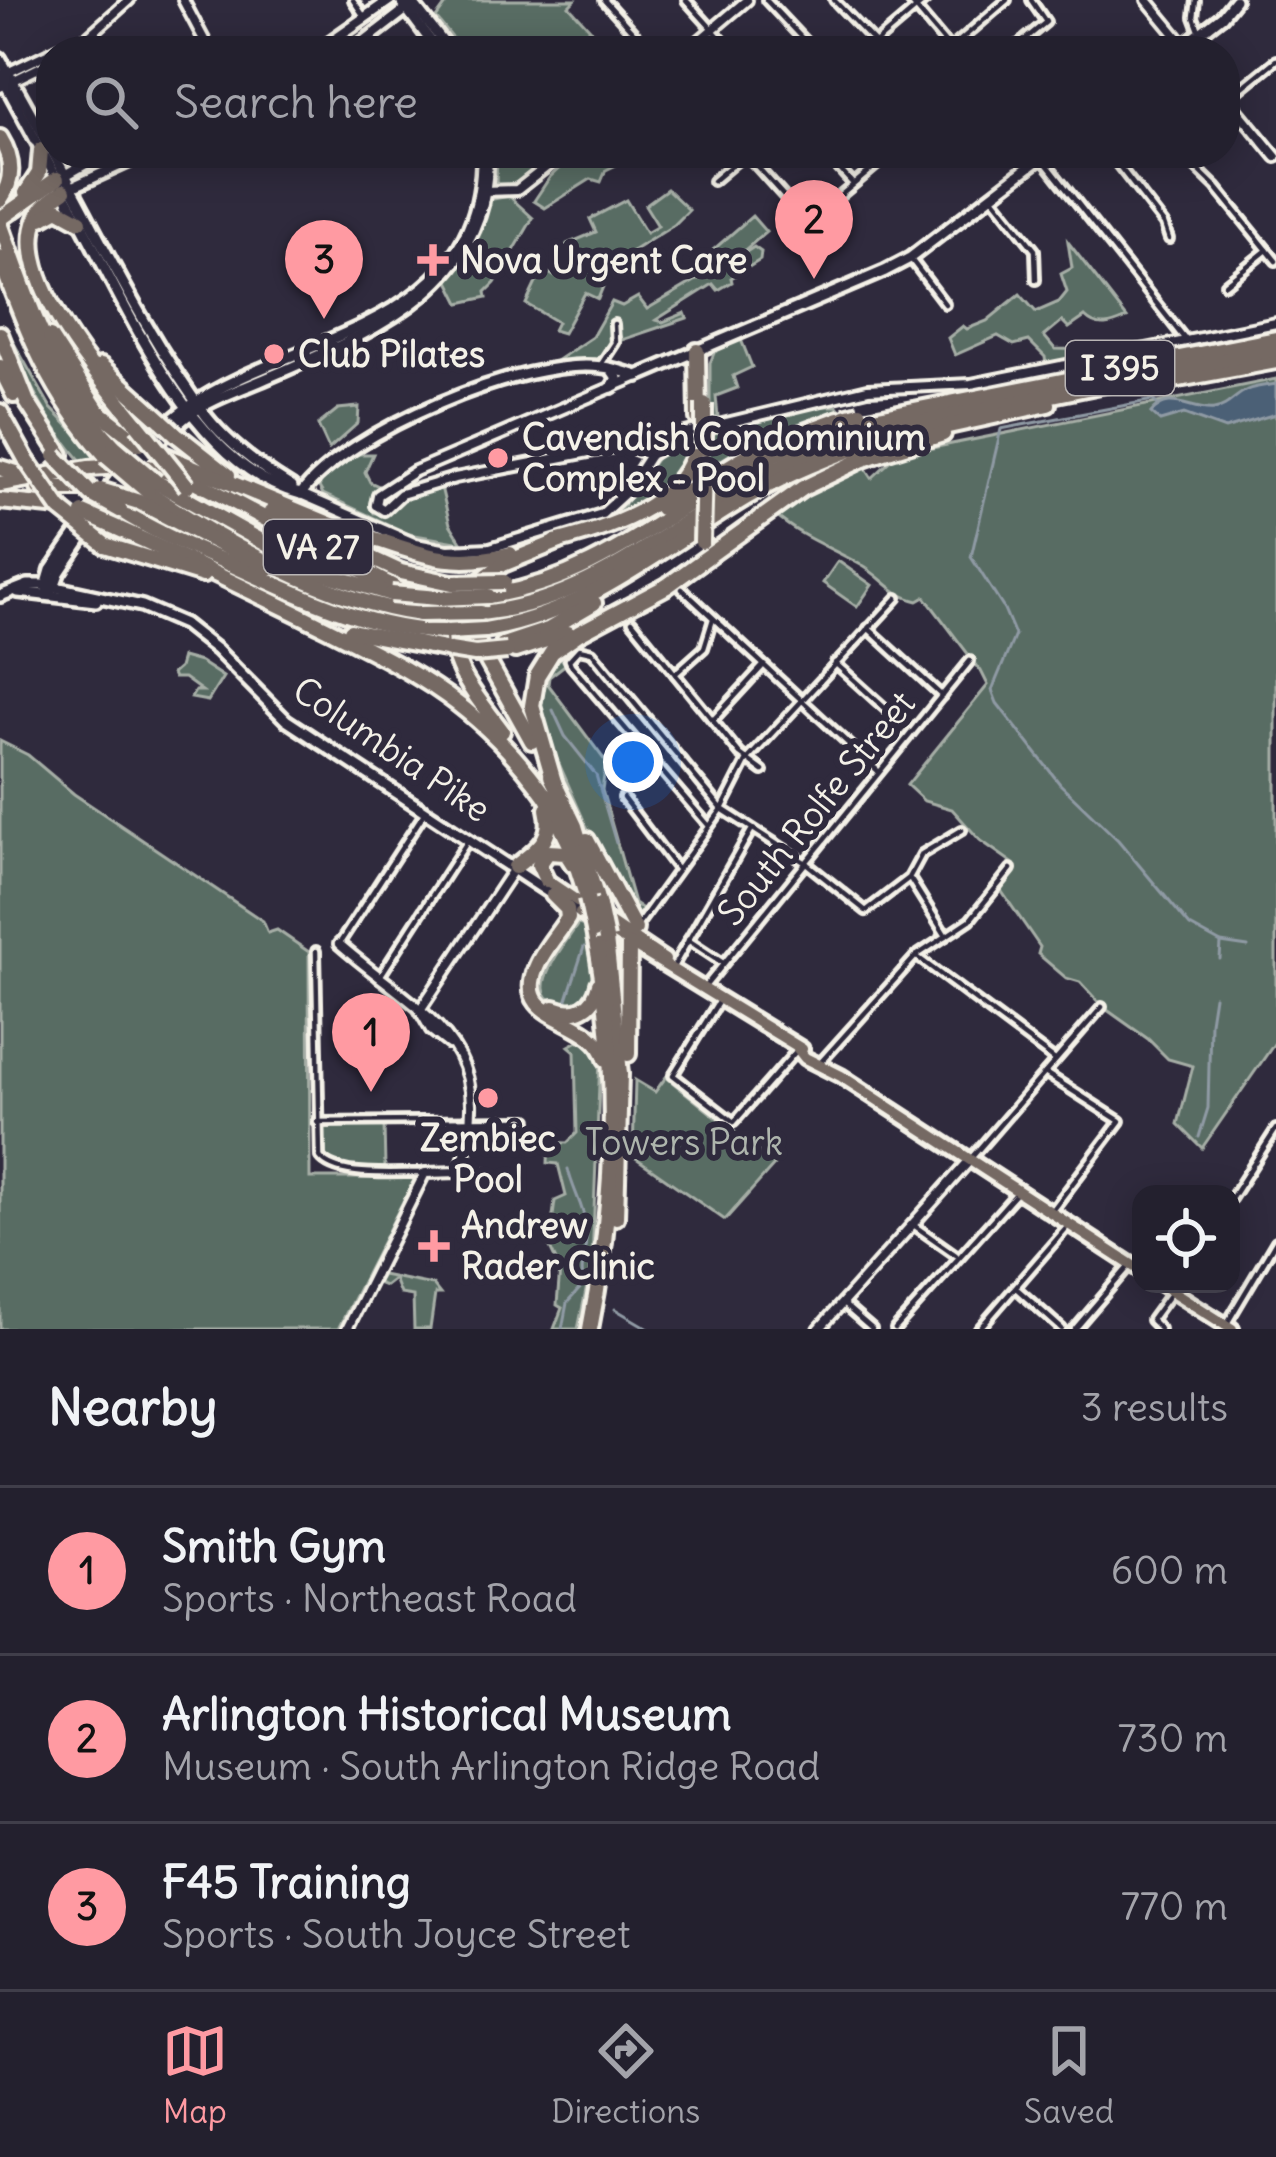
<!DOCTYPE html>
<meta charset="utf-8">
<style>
body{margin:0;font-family:Delius,sans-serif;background:#2b2836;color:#f1f3f6}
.controls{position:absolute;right:36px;bottom:36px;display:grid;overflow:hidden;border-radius:24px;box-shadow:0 6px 30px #0003}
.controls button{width:108px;height:108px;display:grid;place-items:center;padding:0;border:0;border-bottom:3px solid #403e4a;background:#23202e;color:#f1f3f6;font:60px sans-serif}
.you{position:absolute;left:633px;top:762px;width:42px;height:42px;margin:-30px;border:9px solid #fff;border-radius:50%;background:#1a73e8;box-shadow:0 0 0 18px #1a73e833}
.badge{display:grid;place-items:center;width:78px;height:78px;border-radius:50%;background:#ff9aa2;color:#111;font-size:39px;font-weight:700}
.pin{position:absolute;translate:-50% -99px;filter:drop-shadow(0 3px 6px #0008)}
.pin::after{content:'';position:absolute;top:63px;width:42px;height:36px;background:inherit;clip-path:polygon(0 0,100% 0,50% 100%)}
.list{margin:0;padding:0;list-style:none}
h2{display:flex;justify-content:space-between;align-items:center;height:156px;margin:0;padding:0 48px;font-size:51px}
h2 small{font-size:39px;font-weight:400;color:#a3a3aa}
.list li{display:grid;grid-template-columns:78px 1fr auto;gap:36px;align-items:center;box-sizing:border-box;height:168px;padding:0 48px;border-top:3px solid #403e4a}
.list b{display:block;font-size:45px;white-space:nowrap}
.list p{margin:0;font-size:39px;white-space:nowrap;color:#a3a3aa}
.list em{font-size:39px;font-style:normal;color:#a3a3aa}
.icon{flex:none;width:66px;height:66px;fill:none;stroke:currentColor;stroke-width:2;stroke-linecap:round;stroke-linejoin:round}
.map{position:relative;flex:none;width:1276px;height:1329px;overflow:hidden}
.search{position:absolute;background:#23202e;box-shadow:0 6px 30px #0003;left:36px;right:36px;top:36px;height:132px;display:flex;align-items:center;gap:30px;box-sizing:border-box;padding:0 42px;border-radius:48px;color:#a3a3aa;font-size:45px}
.sheet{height:660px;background:#23202e}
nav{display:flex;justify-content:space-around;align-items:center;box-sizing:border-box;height:168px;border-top:3px solid #403e4a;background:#23202e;font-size:33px;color:#a3a3aa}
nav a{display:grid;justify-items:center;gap:6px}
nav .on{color:#ff9aa2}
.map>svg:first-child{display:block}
.green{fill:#596c64;stroke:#a6aea6;stroke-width:3}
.water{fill:#4b6076;stroke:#8f9aa4;stroke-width:3}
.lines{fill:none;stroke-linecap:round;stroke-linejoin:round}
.stream{stroke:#8f9aa4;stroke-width:3}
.minor-casing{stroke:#f4f1e8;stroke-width:14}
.tertiary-casing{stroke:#f4f1e8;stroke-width:16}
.secondary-casing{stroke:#f4f1e8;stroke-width:18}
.primary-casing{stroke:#f4f1e8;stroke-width:20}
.motorway-casing{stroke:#f4f1e8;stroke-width:22}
.minor{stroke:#2f2a3d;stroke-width:4.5}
.tertiary{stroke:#2f2a3d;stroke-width:8}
.secondary{stroke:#2f2a3d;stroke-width:9}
.primary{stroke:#756964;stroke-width:10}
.motorway{stroke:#756964;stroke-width:14}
.motorway-bridge-casing{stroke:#f4f1e8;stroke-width:22;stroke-linecap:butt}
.motorway-bridge{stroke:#756964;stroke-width:14}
.poi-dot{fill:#ff9aa2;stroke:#2f2a3d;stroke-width:4.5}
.labels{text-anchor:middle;stroke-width:12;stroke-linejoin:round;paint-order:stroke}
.shield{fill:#2f2a3d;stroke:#b9b5b5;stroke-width:3}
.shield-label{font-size:33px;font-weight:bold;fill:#f4f1e8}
.poi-label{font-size:36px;font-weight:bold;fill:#f4f1e8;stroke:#2f2a3d;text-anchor:start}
.street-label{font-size:36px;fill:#f4f1e8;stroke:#2f2a3d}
.park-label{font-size:36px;fill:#aeb5ad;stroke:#2f2a3d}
</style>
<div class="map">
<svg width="1276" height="1329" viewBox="0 0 1276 1329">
<rect width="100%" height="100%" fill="#2f2a3d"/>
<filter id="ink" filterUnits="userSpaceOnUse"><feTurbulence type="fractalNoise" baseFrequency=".00833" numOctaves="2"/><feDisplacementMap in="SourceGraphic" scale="24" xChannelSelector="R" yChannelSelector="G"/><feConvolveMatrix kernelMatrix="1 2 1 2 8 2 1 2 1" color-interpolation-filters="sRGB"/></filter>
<g filter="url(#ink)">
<g class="green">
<polygon points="449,0 575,0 569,6 610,51 463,51 436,18"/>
<polygon points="497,153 555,153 520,182 496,187"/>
<polygon points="576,153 613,153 611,164 614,166 606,170 601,182 591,179 545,208 534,201 550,177"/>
<polygon points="667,189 689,210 674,225 623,257 624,261 606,279 598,299 585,293 563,333 553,330 557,322 526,304 542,270 554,276 565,257 561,254 567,244 596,232 590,219 626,200 646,233 658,226 645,205"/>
<polygon points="509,196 533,218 495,283 486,292 487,297 460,303 448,279 474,239 488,200"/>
<path d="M752,216L766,232L732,261L754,247L761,252L760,260L731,278L732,282L718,290L713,284L656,320L663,322L685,313L687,318L622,340L613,321L610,323C614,340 610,347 600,359L559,367L556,361L592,337L612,302L622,306L638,297L647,309L712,271L727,267L713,250Z"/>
<path d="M1068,242L1127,318C1112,325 1098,330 1085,317L1069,328L1062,321L1044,336L1055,349L1097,350L1098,355L1046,365L1045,357L1029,341L1014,345L998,336L955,355L948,338L963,326L967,329L987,321L1020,294L1036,312L1059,302L1067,292L1061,274L1072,268Z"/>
<polygon points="740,337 752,367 733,376 737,388 716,396 718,417 710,420 710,363 716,348"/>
<path d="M11,338L51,408L102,460L82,462C49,425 27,384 11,338Z"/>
<path d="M1276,379V1041L1202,1148L1178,1124L1193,1066L1168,1059L1148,1039L1103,1007L1080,982L1066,978L1038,954L1040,947L1000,889L1015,871L1014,864L980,840L952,809L924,801L907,785L988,685L981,671L925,597L918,601C891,595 884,578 861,565C830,547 802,538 775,515L862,463L872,478L897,455Z"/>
<polygon points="821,406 837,406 842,412 791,427 709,472 710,434"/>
<polygon points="359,407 358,423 329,449 318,425 338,409"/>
<path d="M692,438C679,493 641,507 593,525L624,505L657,458Z"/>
<polygon points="356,454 373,454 365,472 370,482 381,487 370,501 374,513 390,512 400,499 441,487 450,524 462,543 409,534 323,494 319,487 323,479"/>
<polygon points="838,561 872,585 857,607 823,583"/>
<polygon points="557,654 566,664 549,677 548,684 606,762 602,790 634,903 644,910 634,919 586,825 539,718 541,680"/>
<polygon points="182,657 200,662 223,677 208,701 191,698 195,691 202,691 184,678 174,678 172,674 179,668"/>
<polygon points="0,741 28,755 74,794 263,921 268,933 277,930 309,952 310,1178 415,1178 338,1329 0,1329"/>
<path d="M578,924L585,926L596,981L584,1003C510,1011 557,955 578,924Z"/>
<polygon points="584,1038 591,1042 600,1059 592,1262 578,1329 554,1329 562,1308 557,1305 560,1269 549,1246 555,1201 566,1196 558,1164 548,1163 549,1142 567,1143 577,1133 575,1051 569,1046"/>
<polygon points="666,1077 775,1164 725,1220 633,1156 635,1080 655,1092"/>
<path d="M384,1124L385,1168C347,1168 316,1177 322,1126Z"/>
<polygon points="382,1275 433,1285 440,1294 435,1294 430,1329 414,1329 413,1296 400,1294 394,1279 385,1286 377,1283"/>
</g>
<path class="water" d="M1276,384V414L1225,429L1184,414L1160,421L1151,413C1169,389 1191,412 1214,409C1228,407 1234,396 1247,390C1256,386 1266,386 1276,384Z"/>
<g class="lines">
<g class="stream">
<polyline points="1159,406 1153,400 1001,429 971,557 1004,609 1015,635 992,690 997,703 1060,784 1118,840 1190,926 1221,943 1248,947"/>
<polyline points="553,710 565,736 596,775 616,843"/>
<polyline points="1220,959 1221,943"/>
<polyline points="566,1002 584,947"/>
<polyline points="1199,1137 1208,1108 1210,1022 1214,996"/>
<polyline points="615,1309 649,1329"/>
<path d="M562,1329L567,1303L584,1284C578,1266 589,1246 586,1226C584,1207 572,1188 568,1169"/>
</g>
<defs>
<g id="minor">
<polyline points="353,0 363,15"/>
<polyline points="604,0 650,51"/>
<polyline points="686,0 732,51"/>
<polyline points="766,0 814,51"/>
<polyline points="834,0 883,51"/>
<polyline points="909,0 952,51"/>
<polyline points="1196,0 1194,17 1200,33"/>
<polyline points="950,49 1007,0"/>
<polyline points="866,51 926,0"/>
<polyline points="1011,51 1046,22 1031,0"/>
<polyline points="1228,99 1276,60"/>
<polyline points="745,153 808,223 891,153"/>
<polyline points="825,153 853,184"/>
<polyline points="1038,153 1187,342"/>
<polyline points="1109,153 1164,224 1169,239"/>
<polyline points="1181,153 1216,187 1276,261"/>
<polyline points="713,181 745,154"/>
<polyline points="992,196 1035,250 1036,280"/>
<polyline points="910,258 945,304"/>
<polyline points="1225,284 1267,250"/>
<polyline points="600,366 615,343 614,324"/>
<polyline points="682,589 879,772"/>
<polyline points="632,621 740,754 763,771"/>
<polyline points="868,628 942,696"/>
<polyline points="835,663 898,720"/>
<polyline points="675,674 704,648 713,619"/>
<polyline points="713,720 762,667"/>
<polyline points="623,798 677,869"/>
<polyline points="709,826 571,665 569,660 579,649 592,652 722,809 806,863 866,911 909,878 922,854 962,830"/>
<polyline points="911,880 946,936"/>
<polyline points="638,925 722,809 747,760 897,598"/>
<polyline points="688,940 723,963"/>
<polyline points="339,944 423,815"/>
<path d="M316,951L320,1157C336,1179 398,1172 425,1173"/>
<polyline points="916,956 1055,1060"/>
<polyline points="673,967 751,831"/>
<polyline points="379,978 467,842"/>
<polyline points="703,989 970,661"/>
<polyline points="720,999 673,1075 734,1122 798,1049"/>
<polyline points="820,1063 916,956 970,920 1011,869"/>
<polyline points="1045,1073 1120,1121 1051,1212"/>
<polyline points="317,1122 528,1120"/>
<polyline points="972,1157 1102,1007"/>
<polyline points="460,1172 489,1173"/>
<polyline points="1231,1199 1276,1129"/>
<polyline points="912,1224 956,1255"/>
<polyline points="1016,1288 1062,1329"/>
<polyline points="842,1303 872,1329"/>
<polyline points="1226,1325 1276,1241"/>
<polyline points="895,1329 1015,1195"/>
<polyline points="979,1329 1069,1225"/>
<polyline points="1075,1329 1130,1265"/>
<polyline points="1160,1329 1151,1320 1177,1284"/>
</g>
<g id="tertiary">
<polyline points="183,0 210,51"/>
<polyline points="1147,0 1189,51"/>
<polyline points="52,51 84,39"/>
<polyline points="72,51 129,0"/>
<polyline points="687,51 747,0"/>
<polyline points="7,73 51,52"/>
<polyline points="0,87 51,62"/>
<polyline points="1225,95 1276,157"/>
<polyline points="483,191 517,190 564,153"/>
<polyline points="628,444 677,433"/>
<polyline points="301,494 416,544 448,550 490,548 602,514 626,492 650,455 685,433 868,389 971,384 1276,323"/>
<polyline points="376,505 378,495 415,471 638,376"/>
<polyline points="376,505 384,510 401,494 455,478 625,445 650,455"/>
<path d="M339,944C425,1019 500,1040 460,1172L425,1173L347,1329"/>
<polyline points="420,1010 515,867"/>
<polyline points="420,1011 431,1030 449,1044"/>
<polyline points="819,1329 970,1160"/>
</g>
<g id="secondary">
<polyline points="400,0 438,51"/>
<polyline points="410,0 450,51"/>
<polyline points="317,51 390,0"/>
<polyline points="352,51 413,4"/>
<polyline points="1177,51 1222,16 1235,0"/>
<polyline points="0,58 51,149"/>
<path d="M0,74C28,126 56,177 84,229C130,315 197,470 301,494"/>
<path d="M53,153C102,241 146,336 207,417C230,446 261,468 292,487"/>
<polyline points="62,177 104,153"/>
<polyline points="68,189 147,153"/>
<polyline points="611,369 617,378 612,387"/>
<path d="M301,494C346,432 526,356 602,367C614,368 626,373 638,376L885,271L910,258L1047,153"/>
<path d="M46,587L51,570C88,516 134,446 187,408C292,334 477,330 482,164"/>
<polyline points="18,592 96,601"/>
<path d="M44,595L54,587L59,573C95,519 134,458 186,417C207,401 236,391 260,381C365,335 493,290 487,153"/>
<polyline points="0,596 28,585 46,585 142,606 184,624 217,650 286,720 580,913"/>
</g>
<g id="primary">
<polyline points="546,880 665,960"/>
<polyline points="580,913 802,1049"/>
<polyline points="798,1049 805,1058 841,1076 1141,1271"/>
<polyline points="1161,1284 1232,1329"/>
</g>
<g id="motorway">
<path d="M0,138C13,159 14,180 0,200"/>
<path d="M64,191C53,199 42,205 37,218C11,278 102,380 138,425"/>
<polyline points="26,193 39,173 41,150"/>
<polyline points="42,218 58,209 80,221"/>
<polyline points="0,219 57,179"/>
<path d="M0,223C29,304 53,382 114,446"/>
<path d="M0,258C28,335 51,393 106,456"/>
<polyline points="0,334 27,402 61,455"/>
<polyline points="50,337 98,411 140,444"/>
<polyline points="697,351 698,418"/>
<polyline points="101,366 162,421"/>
<polyline points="0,367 14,395"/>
<polyline points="1146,385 1276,361"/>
<polyline points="0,412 27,461"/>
<polyline points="863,420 1276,339"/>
<polyline points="867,433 1276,349"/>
<polyline points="177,435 228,475"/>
<polyline points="871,443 1048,404"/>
<polyline points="161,454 356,535"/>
<polyline points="875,455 943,434"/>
<polyline points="148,467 184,476"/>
<polyline points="0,468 26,476"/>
<polyline points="185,476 392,586 437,617"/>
<polyline points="156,482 313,570 391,594"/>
<polyline points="0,484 89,468 122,466"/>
<polyline points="39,488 89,488"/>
<path d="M148,492C223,543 330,602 420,614"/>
<polyline points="0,501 60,507"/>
<polyline points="139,502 268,569"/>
<polyline points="661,508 758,449 839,419"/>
<path d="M120,510C154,532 191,547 228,563C299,595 367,630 447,632"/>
<polyline points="271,512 401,572"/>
<path d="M117,528C182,557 244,588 308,619C412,671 477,700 547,798"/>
<path d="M350,532C414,548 440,571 510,554"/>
<path d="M555,542C608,528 676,509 695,451"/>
<polyline points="105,545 203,575"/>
<polyline points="475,585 503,564 560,541"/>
<path d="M488,596C587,581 647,528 729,478C767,456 807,438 849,424"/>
<path d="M481,613C584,603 658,536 743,486C778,465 815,450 853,437"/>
<path d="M452,624C448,668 478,698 502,731"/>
<polyline points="467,624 532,741"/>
<path d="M485,630C587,614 661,548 747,497C781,477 819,461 856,448"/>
<polyline points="351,631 450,650"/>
<polyline points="503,645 548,630 594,603"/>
<polyline points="515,650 568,633"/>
<polyline points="551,776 575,826 599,906"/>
<polyline points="554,782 532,706 537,676 552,652 579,633 667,586 803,488 861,460"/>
<polyline points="545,794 570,845 587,898"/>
<polyline points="587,840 635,929"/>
<path d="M515,867C536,850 555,840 547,809"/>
<polyline points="546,880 539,865 548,852 566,853 573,864"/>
<path d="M553,895L567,909L568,918C558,934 543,950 536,968C512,1024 594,1014 606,1059"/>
<polyline points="606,939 620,1074 616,1217"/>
<path d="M554,1008C576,1017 594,1008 599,984"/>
<polyline points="628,1054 629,945"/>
<path d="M590,1329C616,1198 620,1062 594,931"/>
</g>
</defs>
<use href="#minor" class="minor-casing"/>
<use href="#tertiary" class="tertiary-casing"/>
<use href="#secondary" class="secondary-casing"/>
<use href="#primary" class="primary-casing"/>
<use href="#motorway" class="motorway-casing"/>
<use href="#minor" class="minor"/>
<use href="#tertiary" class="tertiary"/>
<use href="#secondary" class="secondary"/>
<use href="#primary" class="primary"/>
<use href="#motorway" class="motorway"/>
<defs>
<g id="motorway-bridge">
<polyline points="845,417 860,413"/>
<polyline points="162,421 177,435"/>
<polyline points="138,425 187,486"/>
<polyline points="853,437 867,433"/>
<polyline points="114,446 156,482"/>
<polyline points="856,448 871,443"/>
<polyline points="704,449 704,404"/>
<polyline points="55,456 91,494 120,510"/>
<polyline points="106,456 148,492"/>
<polyline points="861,460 875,455"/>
<polyline points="27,461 60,509 105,545"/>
<polyline points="100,490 139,502"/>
<polyline points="83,513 117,528"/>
<polyline points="702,542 704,467"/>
<polyline points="401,572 452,583 504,582"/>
<polyline points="391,594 438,598 488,596"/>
<polyline points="420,614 481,613"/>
<polyline points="447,632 485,630"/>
<polyline points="450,650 475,654 507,651"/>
<polyline points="587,898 594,931"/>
<polyline points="599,906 606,939"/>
</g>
</defs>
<use href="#motorway-bridge" class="motorway-bridge-casing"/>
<use href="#motorway-bridge" class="motorway-bridge"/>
</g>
</g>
<g class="poi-dot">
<path d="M427 242h12v12h12v12h-12v12h-12v-12h-12v-12h12z"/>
<circle cx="274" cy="354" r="12"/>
<circle cx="498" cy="458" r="12"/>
<circle cx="488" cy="1098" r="12"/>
<path d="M428 1228h12v12h12v12h-12v12h-12v-12h-12v-12h12z"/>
</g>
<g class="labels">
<g class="shield">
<rect x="1066" y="341" width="108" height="54" rx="9"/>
<rect x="264" y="520" width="108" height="54" rx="9"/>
</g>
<g class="shield-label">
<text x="1120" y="380">I 395</text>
<text x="318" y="559">VA 27</text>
</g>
<g class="poi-label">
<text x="460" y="273">Nova Urgent Care</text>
<text x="298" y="367">Club Pilates</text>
<text x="522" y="450">Cavendish Condominium<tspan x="522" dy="41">Complex - Pool</tspan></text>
<text x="488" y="1151" text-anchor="middle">Zembiec<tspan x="488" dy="41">Pool</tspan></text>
<text x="461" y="1238">Andrew<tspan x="461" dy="41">Rader Clinic</tspan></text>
</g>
<g class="street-label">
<text transform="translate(392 749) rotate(34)" y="13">Columbia Pike</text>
<text transform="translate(816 808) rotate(-51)" y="13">South Rolfe Street</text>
</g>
<g class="park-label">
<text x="684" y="1155">Towers Park</text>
</g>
</g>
</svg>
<div class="controls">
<button><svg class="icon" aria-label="locate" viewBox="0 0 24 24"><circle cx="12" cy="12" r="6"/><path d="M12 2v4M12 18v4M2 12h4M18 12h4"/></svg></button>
</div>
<div class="you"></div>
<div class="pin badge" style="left:371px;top:1092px">1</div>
<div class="pin badge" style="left:814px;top:279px">2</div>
<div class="pin badge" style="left:324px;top:319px">3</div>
<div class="search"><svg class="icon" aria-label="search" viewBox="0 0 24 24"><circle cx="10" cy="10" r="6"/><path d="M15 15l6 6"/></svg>Search here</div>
</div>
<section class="sheet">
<h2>Nearby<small>3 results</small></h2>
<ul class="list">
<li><span class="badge">1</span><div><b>Smith Gym</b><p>Sports · Northeast Road</p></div><em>600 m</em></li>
<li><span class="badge">2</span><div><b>Arlington Historical Museum</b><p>Museum · South Arlington Ridge Road</p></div><em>730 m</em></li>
<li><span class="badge">3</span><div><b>F45 Training</b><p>Sports · South Joyce Street</p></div><em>770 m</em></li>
</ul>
</section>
<nav>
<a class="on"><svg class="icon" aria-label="map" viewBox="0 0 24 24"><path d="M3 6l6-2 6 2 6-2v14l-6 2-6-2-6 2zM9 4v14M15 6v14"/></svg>Map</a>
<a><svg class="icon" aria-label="directions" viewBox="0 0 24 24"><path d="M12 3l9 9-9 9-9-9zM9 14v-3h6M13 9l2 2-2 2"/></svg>Directions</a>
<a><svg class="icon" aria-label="saved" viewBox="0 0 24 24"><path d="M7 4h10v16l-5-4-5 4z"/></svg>Saved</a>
</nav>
